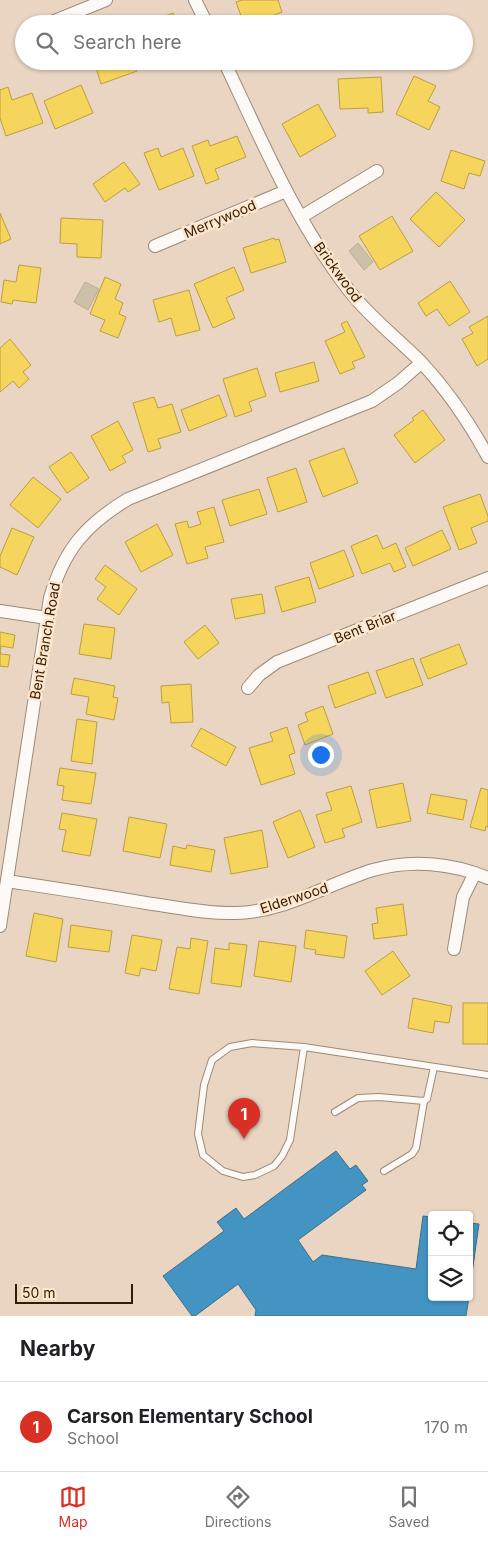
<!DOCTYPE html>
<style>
body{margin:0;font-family:Inter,sans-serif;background:#f6f6f6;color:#202124}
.controls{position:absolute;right:15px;bottom:15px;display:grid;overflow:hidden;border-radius:5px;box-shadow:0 1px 4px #0004}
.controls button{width:45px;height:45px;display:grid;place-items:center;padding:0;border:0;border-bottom:1px solid #e0e0e0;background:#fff;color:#202124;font:25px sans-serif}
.scale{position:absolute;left:15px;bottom:12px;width:118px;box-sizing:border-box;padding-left:5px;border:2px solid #321d02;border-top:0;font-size:14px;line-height:18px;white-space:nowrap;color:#321d02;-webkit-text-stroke:4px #fde6cd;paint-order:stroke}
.you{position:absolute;left:320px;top:754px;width:18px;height:18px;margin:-12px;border:4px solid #fff;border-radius:50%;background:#1a73e8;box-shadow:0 0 0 8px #1a73e833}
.badge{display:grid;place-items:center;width:32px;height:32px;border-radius:50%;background:#d93025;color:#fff;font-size:16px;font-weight:700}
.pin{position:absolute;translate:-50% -41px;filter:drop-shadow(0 1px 2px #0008)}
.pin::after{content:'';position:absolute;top:26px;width:18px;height:15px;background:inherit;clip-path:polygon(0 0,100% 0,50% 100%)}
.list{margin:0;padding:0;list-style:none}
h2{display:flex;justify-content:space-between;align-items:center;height:65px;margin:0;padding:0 20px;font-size:21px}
h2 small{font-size:16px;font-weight:400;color:#757577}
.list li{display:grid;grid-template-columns:32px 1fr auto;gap:15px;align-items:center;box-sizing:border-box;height:90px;padding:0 20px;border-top:1px solid #e0e0e0}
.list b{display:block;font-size:19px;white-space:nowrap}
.list p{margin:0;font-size:16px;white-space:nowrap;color:#757577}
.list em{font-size:16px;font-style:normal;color:#757577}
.icon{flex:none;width:28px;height:28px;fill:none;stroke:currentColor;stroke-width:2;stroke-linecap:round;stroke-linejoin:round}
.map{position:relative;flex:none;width:488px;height:1316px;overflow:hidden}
.search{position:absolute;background:#fff;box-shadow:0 1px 4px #0004;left:15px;right:15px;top:15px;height:55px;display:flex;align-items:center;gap:12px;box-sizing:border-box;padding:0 18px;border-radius:28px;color:#757577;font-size:19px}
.sheet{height:155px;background:#fff}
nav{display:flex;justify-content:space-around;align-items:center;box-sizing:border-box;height:70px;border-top:1px solid #e0e0e0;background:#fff;font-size:14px;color:#757577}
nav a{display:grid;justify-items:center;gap:2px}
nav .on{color:#d93025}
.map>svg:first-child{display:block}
.homes{fill:#f6d55c;stroke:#bb9e41}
.schools{fill:#4393c3;stroke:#3e7089}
.building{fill:#cebfa7;stroke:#bcad95}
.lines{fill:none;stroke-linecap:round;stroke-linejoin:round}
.lane-casing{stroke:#9b8b78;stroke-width:8}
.street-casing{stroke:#9b8b78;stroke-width:14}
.lane{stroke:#fcf9f6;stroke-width:6}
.street{stroke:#fcf9f6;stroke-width:12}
.labels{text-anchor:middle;stroke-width:5;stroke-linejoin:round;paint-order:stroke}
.street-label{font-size:14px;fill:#321d02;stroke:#fde6cd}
</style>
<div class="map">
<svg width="488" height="1316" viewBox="0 0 488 1316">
<rect width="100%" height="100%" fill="#e9d5c1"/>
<g class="homes">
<polygon points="242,0 278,0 282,12 274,15 277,22 271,24 260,24 259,22 244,24 236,2"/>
<polygon points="173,13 177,24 145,24"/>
<polygon points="94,61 134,61 137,71 101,84"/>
<polygon points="414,76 436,86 428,101 440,107 429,130 396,114"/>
<polygon points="381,77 383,112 368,113 368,108 340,109 338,79"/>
<polygon points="81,85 93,113 55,129 44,101"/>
<polygon points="8,87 12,100 32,93 43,123 6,136 0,118 0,90"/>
<polygon points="318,104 336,136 300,157 282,124"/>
<polygon points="237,136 246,157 215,169 219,179 206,184 192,146 208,140 210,146"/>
<polygon points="158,148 161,157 183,148 194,176 159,190 144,153"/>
<polygon points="451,150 485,161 480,176 469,173 464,189 441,181"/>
<polygon points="124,162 140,184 128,192 125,188 105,202 93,184"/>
<polygon points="436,192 465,220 439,247 410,219"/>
<polygon points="0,213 11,239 0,244"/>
<polygon points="392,216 413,251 380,270 359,236"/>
<polygon points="61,218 103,220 101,258 77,257 77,244 60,243"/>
<polygon points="274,238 275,240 279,239 286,262 251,273 243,248"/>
<polygon points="19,265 41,268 36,303 13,300 12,304 1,302 4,280 16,282"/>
<polygon points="234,267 244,290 226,298 235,318 213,328 194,284"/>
<polygon points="105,277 121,284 115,299 123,303 119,314 126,317 118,338 100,331 105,320 90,314"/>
<polygon points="450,281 470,312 449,326 437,309 426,316 418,303"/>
<polygon points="189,290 200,330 176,336 171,318 159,322 153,300"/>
<polygon points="488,316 488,359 477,366 462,339 473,333 469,327"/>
<polygon points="347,321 365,357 352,362 355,368 340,374 325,341 345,332 341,324"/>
<polygon points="10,339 31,365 23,372 29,379 19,388 13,381 0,392 0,348"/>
<polygon points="314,362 319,381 280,392 275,373"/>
<polygon points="257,368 266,396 249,402 252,411 235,417 223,379"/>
<polygon points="219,395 227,416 189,431 181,410"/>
<polygon points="154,397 158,408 172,404 181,432 158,439 161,448 148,452 133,403"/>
<polygon points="423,410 445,440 415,463 394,435 414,420 412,418"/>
<polygon points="118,421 133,450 122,456 126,462 110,471 91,436"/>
<polygon points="344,448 358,483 323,497 309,461"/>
<polygon points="71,452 89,478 67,493 49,467"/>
<polygon points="296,468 307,502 278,512 267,478"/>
<polygon points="33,477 61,499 38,528 10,505"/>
<polygon points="259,489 267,514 230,526 222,500"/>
<polygon points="480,494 488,516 488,521 471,528 477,543 459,550 443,507"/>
<polygon points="214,507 224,542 205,547 208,558 187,564 175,524 187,521 189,528 201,524 197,512"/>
<polygon points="157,524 173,555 141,572 125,542"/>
<polygon points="12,528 34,537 17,575 0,567 0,556"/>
<polygon points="442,530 451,549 413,566 405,548"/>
<polygon points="377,535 383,549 396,543 406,567 394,572 390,563 362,574 351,546"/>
<polygon points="344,550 354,576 319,589 310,563"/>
<polygon points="105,565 137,589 119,615 97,599 106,587 95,579"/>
<polygon points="309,577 316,602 282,612 275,587"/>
<polygon points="262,594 265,613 235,619 231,599"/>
<polygon points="84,624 115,628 111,659 79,654"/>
<polygon points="205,625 219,643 198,659 184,642"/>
<polygon points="0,632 15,635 13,648 1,646 0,654 10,655 8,667 0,666"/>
<polygon points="459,644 467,664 428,679 420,659"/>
<polygon points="413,658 423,685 386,698 376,671"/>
<polygon points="368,672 376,693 335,708 328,686"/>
<polygon points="74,678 115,686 113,697 118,698 114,720 86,714 89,697 71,694"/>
<polygon points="191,684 193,722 171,723 169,702 162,703 161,686"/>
<polygon points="323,706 333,734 305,745 298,725 308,721 305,713"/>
<polygon points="77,719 97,722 92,764 71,761"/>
<polygon points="287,727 295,753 289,755 295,774 261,785 249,748 273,741 270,733"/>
<polygon points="201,728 236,747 226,766 191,746"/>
<polygon points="60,768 96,773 91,804 62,800 64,786 57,785"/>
<polygon points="403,783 411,821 377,828 369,790"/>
<polygon points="351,786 362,822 342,829 345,837 325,843 316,815 332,810 326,793"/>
<polygon points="481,788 488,790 488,827 486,826 485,831 470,827"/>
<polygon points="431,794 467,800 463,820 427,813"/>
<polygon points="300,810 315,847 288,858 273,822"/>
<polygon points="62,813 97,819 90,856 62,851 66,830 59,829"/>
<polygon points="129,817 167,824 160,858 123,851"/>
<polygon points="262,830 268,867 231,874 224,838"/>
<polygon points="187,845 215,850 211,872 170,865 173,846 186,849"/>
<polygon points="403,904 407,935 374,939 372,924 378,923 376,908"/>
<polygon points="34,913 63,919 56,962 26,956"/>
<polygon points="71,925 112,931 109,952 68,947"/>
<polygon points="306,930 347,936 344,958 315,954 316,950 304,948"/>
<polygon points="132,935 162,940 156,971 141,968 139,976 125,973"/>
<polygon points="191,938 208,941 199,994 169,989 177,947 190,949"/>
<polygon points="259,941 296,946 291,982 254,976"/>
<polygon points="229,943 247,945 241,987 211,983 215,948 229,950"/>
<polygon points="393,951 410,976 382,995 365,971"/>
<polygon points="413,998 452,1006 449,1023 435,1021 433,1033 408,1028"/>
<rect x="463" y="1003" width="25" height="41"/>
</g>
<g class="schools">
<polygon points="336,1151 350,1169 356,1165 368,1181 362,1185 366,1190 298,1240 313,1262 322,1255 416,1269 423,1216 432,1217 432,1297 469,1297 466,1316 255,1316 256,1310 238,1284 195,1316 192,1316 163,1276 224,1231 217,1222 236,1208 244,1219"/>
<polygon points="469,1223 479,1224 469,1294"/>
</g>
<g class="building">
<polygon points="358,243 373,262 364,270 349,251"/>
<polygon points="85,282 99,289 88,310 74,302"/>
</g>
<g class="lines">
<defs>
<g id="lane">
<polyline points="304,1047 290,1140 282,1156 274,1166 255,1175 243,1177 223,1171 203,1155 198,1134 204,1085 212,1060 230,1047 252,1043 304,1047 488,1075"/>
<polyline points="335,1112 358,1098 379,1097 424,1101 427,1099 434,1067"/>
<polyline points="384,1171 412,1154 416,1148 424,1101"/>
</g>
<g id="street">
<polyline points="195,0 207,24"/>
<polyline points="47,24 106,0"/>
<polyline points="23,45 24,44"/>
<path d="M224,61C262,141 296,223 351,293C371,318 398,339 421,362C448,391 469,422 488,457"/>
<polyline points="301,217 377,171"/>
<polyline points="155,246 286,191"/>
<polyline points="0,611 47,618"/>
<polyline points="248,688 259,675 277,662 488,578"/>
<path d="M7,881C53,888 100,895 146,903C176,907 206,914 236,913C285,912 327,884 373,870C411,859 452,863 488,878"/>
<path d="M0,926L50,598C64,550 85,525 128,499L372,401L398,383L421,363"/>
<polyline points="454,949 463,897 475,873"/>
</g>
</defs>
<use href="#lane" class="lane-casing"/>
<use href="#street" class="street-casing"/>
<use href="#lane" class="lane"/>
<use href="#street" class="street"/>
</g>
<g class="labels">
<g class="street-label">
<text transform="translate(220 219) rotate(-23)" y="5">Merrywood</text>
<text transform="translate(338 272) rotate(54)" y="5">Brickwood</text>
<text transform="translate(365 627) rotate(-22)" y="5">Bent Briar</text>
<text transform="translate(45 641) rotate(-80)" y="5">Bent Branch Road</text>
<text transform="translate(294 898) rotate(-18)" y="5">Elderwood</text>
</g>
</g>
</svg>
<div class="controls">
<button><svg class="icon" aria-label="locate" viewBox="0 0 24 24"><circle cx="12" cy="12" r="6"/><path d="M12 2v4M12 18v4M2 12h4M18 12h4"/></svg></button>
<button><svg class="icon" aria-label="layers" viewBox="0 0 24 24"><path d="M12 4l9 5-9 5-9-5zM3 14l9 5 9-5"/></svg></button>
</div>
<div class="scale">50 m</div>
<div class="you"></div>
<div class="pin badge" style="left:244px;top:1139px">1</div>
<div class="search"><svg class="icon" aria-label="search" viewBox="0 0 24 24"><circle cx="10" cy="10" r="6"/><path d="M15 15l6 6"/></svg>Search here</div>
</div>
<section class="sheet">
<h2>Nearby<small></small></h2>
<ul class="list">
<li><span class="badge">1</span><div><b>Carson Elementary School</b><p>School</p></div><em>170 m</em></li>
</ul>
</section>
<nav>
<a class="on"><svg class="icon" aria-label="map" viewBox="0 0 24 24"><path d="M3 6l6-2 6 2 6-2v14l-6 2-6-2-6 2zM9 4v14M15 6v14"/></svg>Map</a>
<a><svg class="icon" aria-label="directions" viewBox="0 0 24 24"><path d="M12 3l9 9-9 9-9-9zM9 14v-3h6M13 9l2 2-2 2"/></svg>Directions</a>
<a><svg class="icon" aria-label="saved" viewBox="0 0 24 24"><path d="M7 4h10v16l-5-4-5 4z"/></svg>Saved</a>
</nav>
